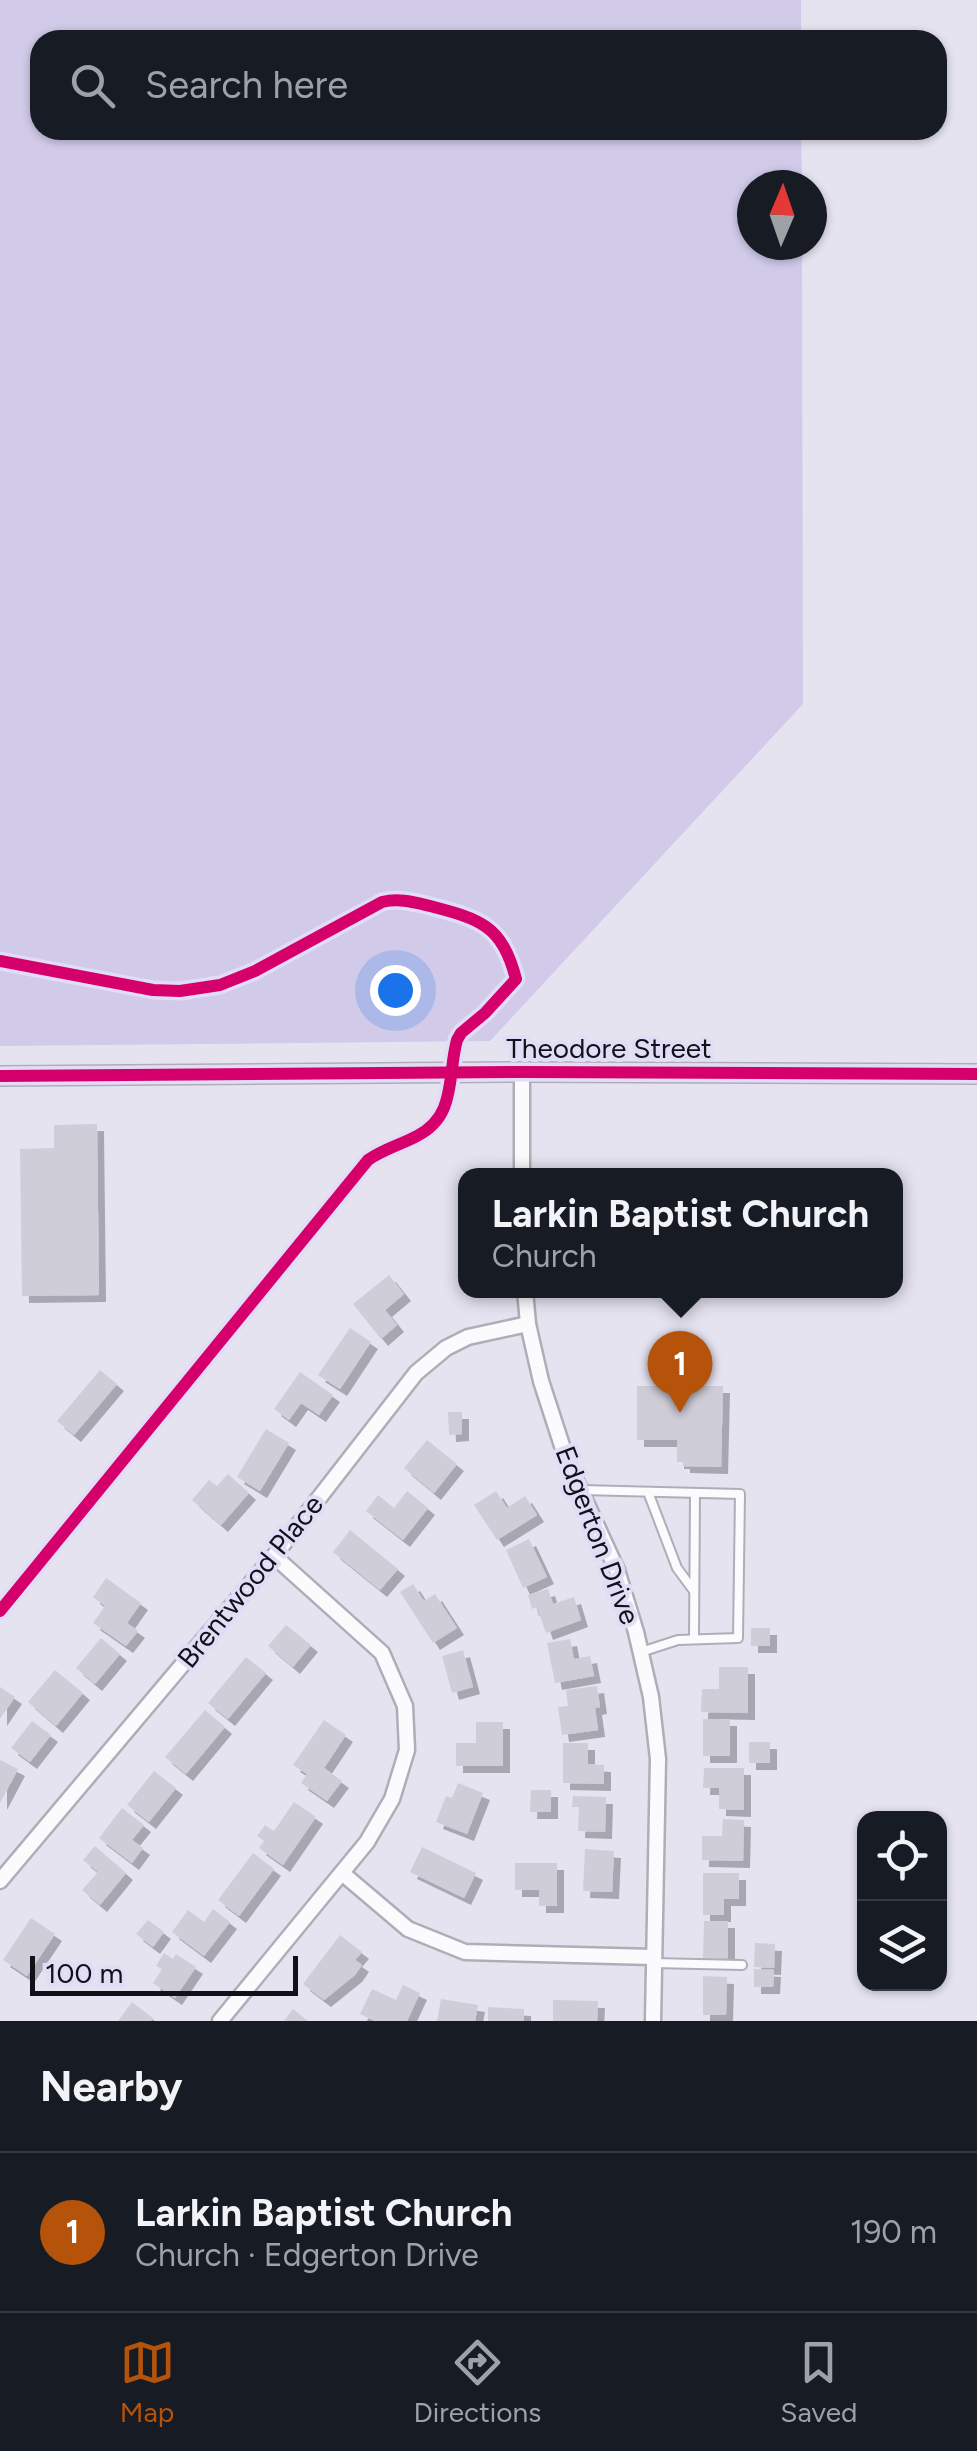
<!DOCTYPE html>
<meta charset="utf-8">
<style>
body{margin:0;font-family:Figtree,sans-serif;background:#242831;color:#f1f3f6}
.controls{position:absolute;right:30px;bottom:30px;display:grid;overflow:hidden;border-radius:20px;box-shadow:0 2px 8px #0004}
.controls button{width:90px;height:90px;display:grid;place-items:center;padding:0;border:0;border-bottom:2px solid #363941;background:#171b24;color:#f1f3f6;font:50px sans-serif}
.compass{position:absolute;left:737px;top:170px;width:90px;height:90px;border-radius:50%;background:#171b24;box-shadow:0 2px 8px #0004;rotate:2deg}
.scale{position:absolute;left:30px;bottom:25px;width:268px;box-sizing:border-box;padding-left:10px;border:5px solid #121019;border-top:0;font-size:28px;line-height:35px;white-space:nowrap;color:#121019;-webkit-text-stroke:8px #e2ddf7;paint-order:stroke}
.you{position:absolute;left:395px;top:990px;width:35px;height:35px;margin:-25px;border:8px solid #fff;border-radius:50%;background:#1a73e8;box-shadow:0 0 0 15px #1a73e833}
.badge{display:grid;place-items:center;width:65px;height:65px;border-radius:50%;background:#b45309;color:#fff;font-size:32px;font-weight:700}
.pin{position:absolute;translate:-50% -82px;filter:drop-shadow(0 2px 5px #0008)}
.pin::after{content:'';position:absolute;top:52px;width:35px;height:30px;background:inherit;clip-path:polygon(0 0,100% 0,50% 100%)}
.popup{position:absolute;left:458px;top:1168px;width:445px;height:130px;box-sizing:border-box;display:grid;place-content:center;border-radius:20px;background:#171b24;filter:drop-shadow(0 2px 8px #0005);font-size:32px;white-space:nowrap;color:#9ea1a6}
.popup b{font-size:38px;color:#f1f3f6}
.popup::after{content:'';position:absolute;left:50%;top:100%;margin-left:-20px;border:20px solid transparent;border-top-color:#171b24}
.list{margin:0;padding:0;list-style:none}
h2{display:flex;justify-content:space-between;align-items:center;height:130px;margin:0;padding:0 40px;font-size:42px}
h2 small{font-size:32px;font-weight:400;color:#9ea1a6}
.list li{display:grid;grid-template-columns:65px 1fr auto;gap:30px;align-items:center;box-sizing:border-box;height:160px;padding:0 40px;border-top:2px solid #363941}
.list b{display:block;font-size:38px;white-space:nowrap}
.list p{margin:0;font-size:32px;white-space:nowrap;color:#9ea1a6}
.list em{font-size:32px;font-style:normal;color:#9ea1a6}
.icon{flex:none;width:55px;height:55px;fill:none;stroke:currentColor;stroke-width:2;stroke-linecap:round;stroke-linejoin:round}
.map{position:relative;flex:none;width:977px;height:2021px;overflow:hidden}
.search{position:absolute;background:#171b24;box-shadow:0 2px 8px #0004;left:30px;right:30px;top:30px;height:110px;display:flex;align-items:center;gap:25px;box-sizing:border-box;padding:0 35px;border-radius:30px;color:#9ea1a6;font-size:38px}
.sheet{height:290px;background:#171b24}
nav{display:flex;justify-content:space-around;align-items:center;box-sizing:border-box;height:140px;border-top:2px solid #363941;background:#171b24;font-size:28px;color:#9ea1a6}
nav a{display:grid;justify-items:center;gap:5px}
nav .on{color:#b45309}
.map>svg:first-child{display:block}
.green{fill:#d1cbe9}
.building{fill:#cfcdd8;filter:url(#shadow)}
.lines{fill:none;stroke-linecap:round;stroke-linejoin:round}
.service-casing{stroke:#b0adb8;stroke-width:12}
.minor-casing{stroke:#b0adb8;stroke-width:19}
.tertiary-casing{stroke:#b0adb8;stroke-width:22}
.service{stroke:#fbfbfd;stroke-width:8}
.minor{stroke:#fbfbfd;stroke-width:14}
.tertiary{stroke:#fbfbfd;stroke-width:18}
.cycleway-casing{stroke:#e2ddf7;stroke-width:19}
.cycleway{stroke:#d6006c;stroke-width:12}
.labels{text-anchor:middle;stroke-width:8;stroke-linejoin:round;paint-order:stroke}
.street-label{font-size:28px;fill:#121019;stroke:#e2ddf7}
</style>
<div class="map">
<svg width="977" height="2021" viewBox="0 0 977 2021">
<defs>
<filter id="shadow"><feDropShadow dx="7" dy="7" stdDeviation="0" flood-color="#0004"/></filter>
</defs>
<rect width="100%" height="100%" fill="#e6e3f1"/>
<polygon class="green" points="0,0 801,0 801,40 40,40 40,130 801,130 802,185 752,185 752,245 802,245 803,704 490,1041 0,1046"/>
<g class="building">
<polygon points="97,1124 99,1295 22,1296 20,1149 54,1148 54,1125"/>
<polygon points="389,1275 404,1294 385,1310 397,1325 381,1339 353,1304"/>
<polygon points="350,1328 371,1342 340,1389 318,1375"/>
<polygon points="100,1370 117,1384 74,1435 57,1421"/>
<polygon points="300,1372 333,1395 319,1415 301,1403 289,1420 274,1409"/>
<polygon points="637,1386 723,1386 721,1467 683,1466 683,1462 677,1462 677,1440 637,1440"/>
<polygon points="448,1412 462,1412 462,1434 449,1435"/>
<polygon points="266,1429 289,1443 260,1491 237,1477"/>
<polygon points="427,1440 457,1464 434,1493 404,1468"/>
<polygon points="228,1474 249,1493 221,1525 192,1500 209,1480 217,1486"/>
<polygon points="407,1491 428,1508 403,1540 366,1511 378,1495 394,1508"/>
<polygon points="496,1491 507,1508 525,1496 537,1515 497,1540 474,1505"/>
<polygon points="350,1530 398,1569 380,1590 333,1552"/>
<polygon points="529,1539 547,1577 523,1588 506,1550"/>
<polygon points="106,1578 141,1603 127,1623 138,1631 126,1646 93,1623 105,1606 93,1597"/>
<polygon points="413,1584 424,1601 435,1594 457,1628 433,1643 400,1592"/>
<polygon points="548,1589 553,1604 574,1597 581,1620 546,1633 537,1607 532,1609 528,1595"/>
<polygon points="286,1625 311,1645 293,1667 268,1646"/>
<rect x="751" y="1628" width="19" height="18"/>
<polygon points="101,1638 120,1654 95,1684 76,1668"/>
<polygon points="570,1639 574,1659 590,1656 594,1676 555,1683 547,1643"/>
<polygon points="463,1650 473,1687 452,1693 442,1656"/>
<polygon points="246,1657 266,1673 228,1719 208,1703"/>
<polygon points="719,1667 748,1667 748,1713 701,1712 702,1689 719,1689"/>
<polygon points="55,1670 83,1693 56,1726 28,1702"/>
<polygon points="597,1686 600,1707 595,1708 598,1730 562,1735 558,1707 568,1706 566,1690"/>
<polygon points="0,1687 15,1697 0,1719"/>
<polygon points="205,1710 225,1727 186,1774 165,1757"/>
<rect x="703" y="1719" width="27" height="37"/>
<polygon points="324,1720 346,1735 324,1768 342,1781 327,1801 301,1783 307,1774 293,1765"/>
<polygon points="32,1721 51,1735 30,1762 11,1748"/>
<polygon points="476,1722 503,1722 503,1766 456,1766 456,1743 476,1743"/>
<rect x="749" y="1742" width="21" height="21"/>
<polygon points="563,1743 588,1743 588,1764 604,1765 604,1784 563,1783"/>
<polygon points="0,1760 18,1769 0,1803"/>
<polygon points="704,1768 744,1768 744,1810 719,1809 719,1788 703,1788"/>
<polygon points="154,1771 176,1788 149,1822 127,1805"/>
<polygon points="458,1783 483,1793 467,1834 436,1822 446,1796 452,1798"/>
<polygon points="531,1790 551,1790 551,1812 530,1812"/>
<polygon points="573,1796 606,1797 605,1832 578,1831 579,1807 572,1807"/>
<polygon points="294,1802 316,1817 283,1865 259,1848 264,1841 257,1836 265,1825 274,1831"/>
<polygon points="122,1808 144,1825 132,1840 143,1848 132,1863 99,1838"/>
<polygon points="723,1819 744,1820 743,1861 702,1860 702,1836 722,1836"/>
<polygon points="95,1846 126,1873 100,1905 82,1890 98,1872 83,1860"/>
<polygon points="422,1847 476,1873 464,1898 410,1872"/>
<polygon points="585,1849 614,1851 612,1892 583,1891"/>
<polygon points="253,1853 274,1869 239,1916 218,1900"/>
<polygon points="515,1863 557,1863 557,1906 539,1906 539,1890 515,1890"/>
<polygon points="703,1873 739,1873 739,1899 724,1899 724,1915 703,1915"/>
<polygon points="213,1909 230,1922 204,1956 172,1932 188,1910 204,1922"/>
<polygon points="31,1918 55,1934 27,1976 3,1960"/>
<polygon points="148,1920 164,1932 153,1947 136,1934"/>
<polygon points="704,1921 728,1921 728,1961 703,1960"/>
<polygon points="340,1935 362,1952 355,1960 362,1965 355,1975 324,2000 303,1984"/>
<polygon points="755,1943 775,1944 774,1968 754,1967"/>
<polygon points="164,1953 173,1959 176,1954 196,1967 175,1998 153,1983 162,1969 156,1966"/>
<polygon points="754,1969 774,1970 773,1987 754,1987"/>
<polygon points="703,1976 727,1977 726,2015 703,2015"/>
<polygon points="403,1985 420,1993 407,2021 375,2021 360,2014 372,1989 396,2000"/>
<polygon points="441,1999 478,2005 475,2021 437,2021"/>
<polygon points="553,2000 598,2001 597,2021 553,2021"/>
<polygon points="132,2002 153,2018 151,2021 118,2021"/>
<polygon points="488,2007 524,2009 524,2021 488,2021"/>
<polygon points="293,2009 308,2021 284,2021"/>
</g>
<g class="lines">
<defs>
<g id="service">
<polyline points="581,1490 740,1494 738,1638 678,1640 641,1652"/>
<polyline points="648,1492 677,1568 694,1591"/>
<polyline points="694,1639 695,1493"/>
<polyline points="653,1963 742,1965"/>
</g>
<g id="minor">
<polyline points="522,1176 522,1072"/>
<polyline points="525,1290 528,1324 541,1381 567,1461 617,1570 636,1632 651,1697 658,1759 653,2021"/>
<polyline points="342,1873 408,1929 465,1952 653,1957"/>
<polyline points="0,1881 274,1556 416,1373 446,1348 468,1337 528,1324"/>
<polyline points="220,2021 367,1842 392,1799 407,1750 405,1706 382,1653 274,1556"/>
</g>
<polyline id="tertiary" points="0,1076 522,1072 977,1074"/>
</defs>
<use href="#service" class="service-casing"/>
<use href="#minor" class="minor-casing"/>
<use href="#tertiary" class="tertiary-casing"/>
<use href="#service" class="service"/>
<use href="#minor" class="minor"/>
<use href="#tertiary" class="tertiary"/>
<defs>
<g id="cycleway">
<path d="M0,961L153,990L180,991L220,985L255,971L382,902C399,898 413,902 430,906C480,919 502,925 516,979L485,1013L461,1033L457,1040C447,1076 457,1116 417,1136C400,1145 384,1149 368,1160L0,1611"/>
<polyline points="0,1076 522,1072 977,1074"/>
</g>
</defs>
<use href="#cycleway" class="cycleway-casing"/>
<use href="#cycleway" class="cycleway"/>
</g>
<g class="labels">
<g class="street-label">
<text x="609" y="1058">Theodore Street</text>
<text transform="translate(598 1535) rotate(69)" y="10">Edgerton Drive</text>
<text transform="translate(250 1581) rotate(-51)" y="10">Brentwood Place</text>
</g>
</g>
</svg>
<div class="controls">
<button><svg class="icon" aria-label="locate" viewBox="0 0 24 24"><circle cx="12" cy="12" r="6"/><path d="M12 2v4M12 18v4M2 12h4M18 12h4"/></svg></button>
<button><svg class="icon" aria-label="layers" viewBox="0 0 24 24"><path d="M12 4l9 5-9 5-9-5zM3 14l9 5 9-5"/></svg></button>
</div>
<svg class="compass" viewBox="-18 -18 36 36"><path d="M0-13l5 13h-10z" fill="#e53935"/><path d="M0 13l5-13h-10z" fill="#9ea1a6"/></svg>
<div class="scale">100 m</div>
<div class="you"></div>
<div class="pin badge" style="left:680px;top:1413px">1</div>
<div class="popup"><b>Larkin Baptist Church</b>Church</div>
<div class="search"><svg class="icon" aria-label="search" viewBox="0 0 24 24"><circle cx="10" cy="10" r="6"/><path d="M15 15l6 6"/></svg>Search here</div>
</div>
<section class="sheet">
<h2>Nearby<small></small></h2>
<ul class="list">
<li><span class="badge">1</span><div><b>Larkin Baptist Church</b><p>Church · Edgerton Drive</p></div><em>190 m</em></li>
</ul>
</section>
<nav>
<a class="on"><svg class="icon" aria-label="map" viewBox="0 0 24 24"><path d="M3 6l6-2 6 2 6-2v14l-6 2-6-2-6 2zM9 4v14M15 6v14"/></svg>Map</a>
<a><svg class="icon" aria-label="directions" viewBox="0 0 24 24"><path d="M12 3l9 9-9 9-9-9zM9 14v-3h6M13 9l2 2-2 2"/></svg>Directions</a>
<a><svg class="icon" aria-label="saved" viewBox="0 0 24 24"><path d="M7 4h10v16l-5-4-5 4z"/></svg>Saved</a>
</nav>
